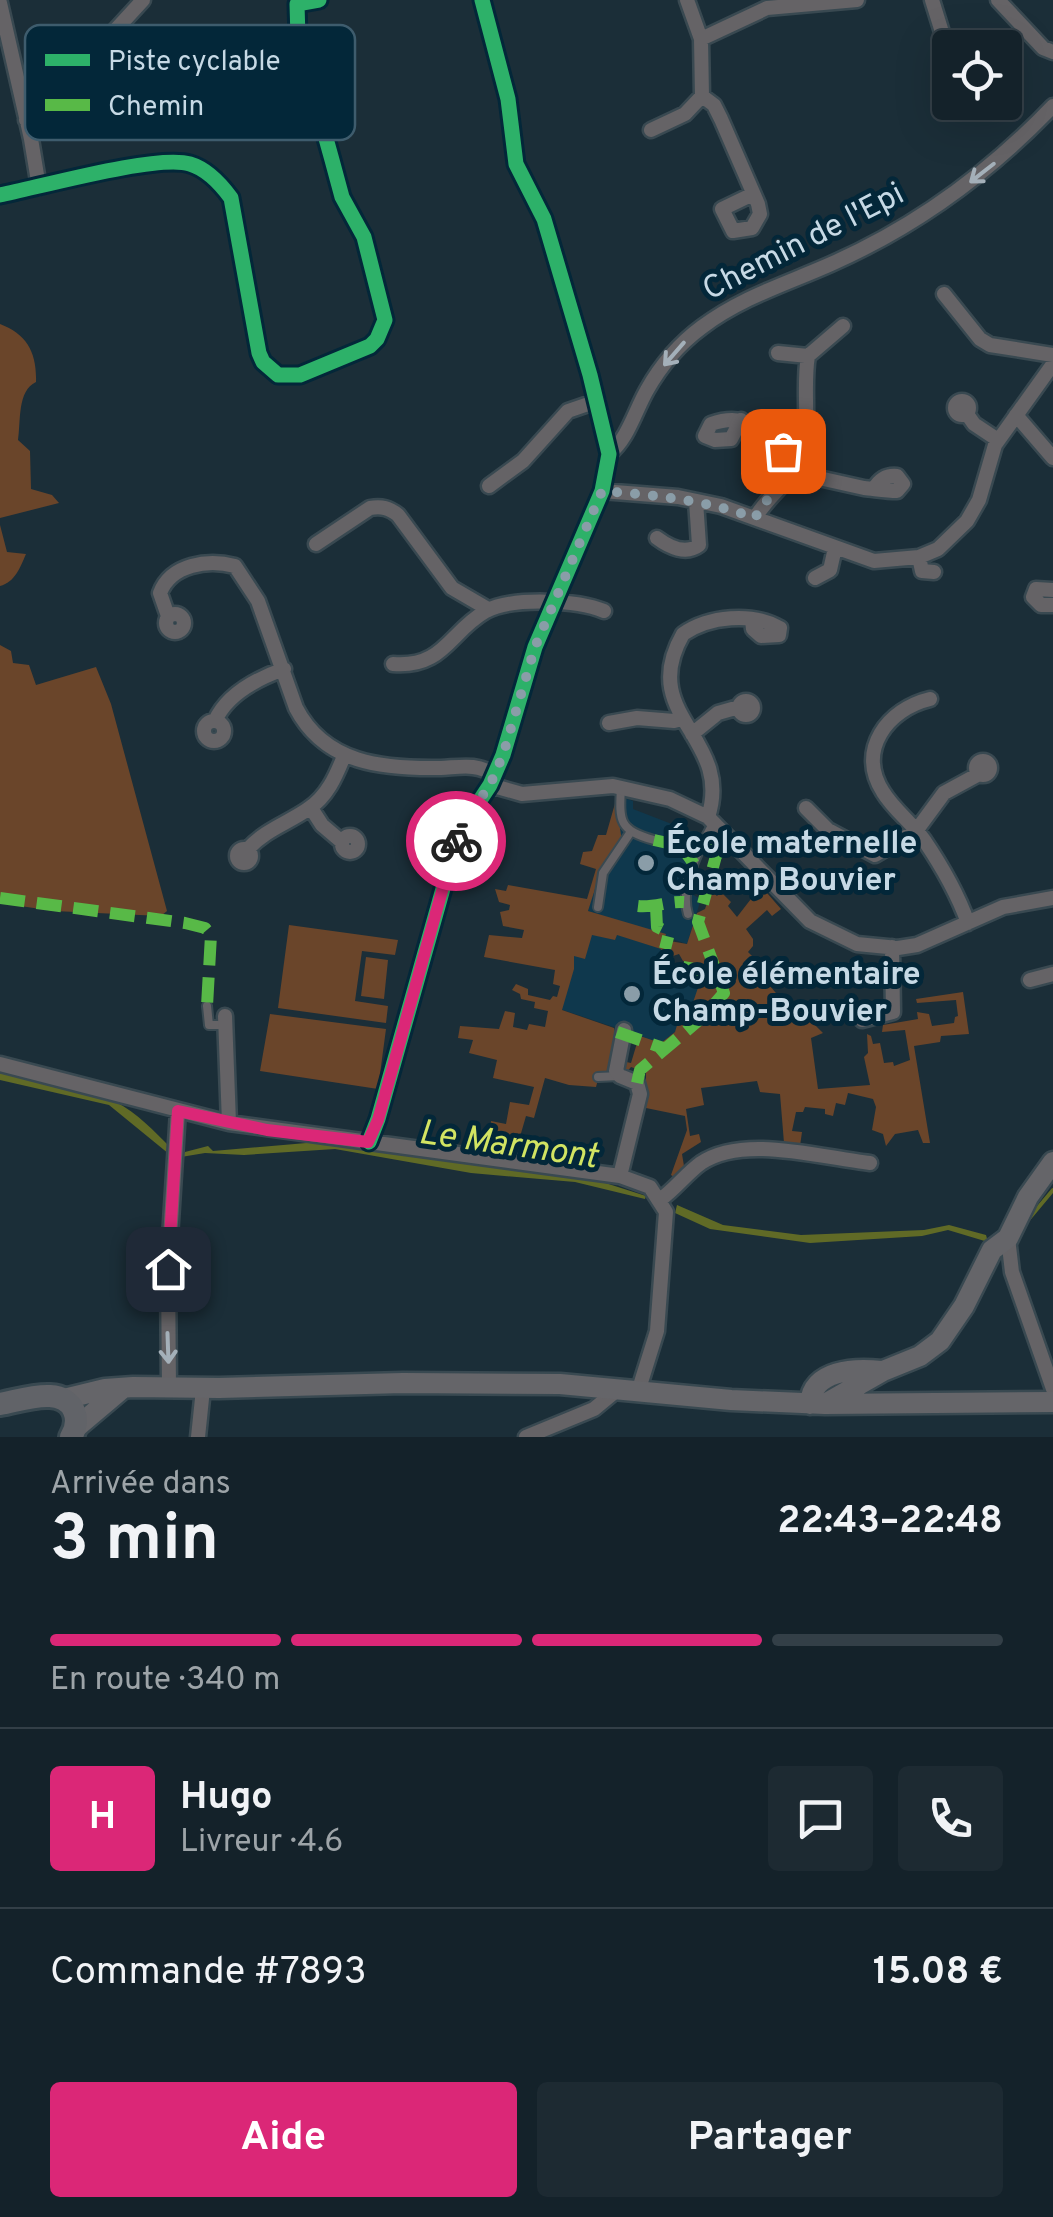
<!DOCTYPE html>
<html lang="fr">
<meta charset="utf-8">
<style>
body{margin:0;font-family:Overpass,sans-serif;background:#1d2a32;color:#f1f3f6;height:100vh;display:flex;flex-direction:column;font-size:38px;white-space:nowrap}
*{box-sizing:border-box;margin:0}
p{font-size:32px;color:#9da4a8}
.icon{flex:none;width:55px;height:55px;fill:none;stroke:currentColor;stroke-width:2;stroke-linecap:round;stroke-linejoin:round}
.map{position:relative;height:1437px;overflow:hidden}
.drawer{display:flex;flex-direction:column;background:#14222a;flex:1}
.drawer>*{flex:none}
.controls{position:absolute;left:932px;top:30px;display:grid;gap:20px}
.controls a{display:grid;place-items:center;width:90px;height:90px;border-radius:10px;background:#14222a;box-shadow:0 10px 40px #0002,0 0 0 2px #333f47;font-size:50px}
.pin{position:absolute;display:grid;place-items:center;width:85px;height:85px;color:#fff;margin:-42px;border-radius:20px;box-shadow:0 5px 15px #0006}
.courier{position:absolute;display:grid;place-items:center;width:100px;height:100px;margin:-50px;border:8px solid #db2777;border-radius:50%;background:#fff;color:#222;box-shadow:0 2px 12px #0007}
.head em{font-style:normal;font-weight:700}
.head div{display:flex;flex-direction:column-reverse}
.head{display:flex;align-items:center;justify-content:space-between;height:170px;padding:0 50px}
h1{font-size:65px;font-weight:700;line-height:75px}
.bar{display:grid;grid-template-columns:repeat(4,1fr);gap:15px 10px;align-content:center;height:120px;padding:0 50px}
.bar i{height:12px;border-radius:8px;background:#333f47}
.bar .current{background:#db2777}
.bar p{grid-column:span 4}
.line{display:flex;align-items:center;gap:25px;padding:0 50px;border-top:2px solid #333f47}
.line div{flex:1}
.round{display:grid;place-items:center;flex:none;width:105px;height:105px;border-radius:10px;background:#1d2a32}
.action{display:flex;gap:20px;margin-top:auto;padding:20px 50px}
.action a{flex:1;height:115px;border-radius:10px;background:#db2777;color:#fff;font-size:40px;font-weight:700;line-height:115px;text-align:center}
.action a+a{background:#1d2a32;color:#f1f3f6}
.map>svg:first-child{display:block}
.built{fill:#0f384d}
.green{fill:#6a452a}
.water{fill:#606a26}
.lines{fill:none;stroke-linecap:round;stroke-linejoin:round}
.stream{stroke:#606a26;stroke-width:4}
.lane-casing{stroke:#394951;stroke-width:12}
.street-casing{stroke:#394951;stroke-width:19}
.secondary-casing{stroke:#394951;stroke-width:25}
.primary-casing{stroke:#394951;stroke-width:28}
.lane{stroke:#656366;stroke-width:8}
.street{stroke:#656366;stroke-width:14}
.secondary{stroke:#656569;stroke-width:20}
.primary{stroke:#616368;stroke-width:22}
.quiet{stroke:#58b947;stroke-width:12;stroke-dasharray:25 12;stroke-linecap:butt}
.cycleway-casing{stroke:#032739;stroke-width:21}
.cycleway{stroke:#2db169;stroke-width:15}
.oneway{stroke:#a4b0b9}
.done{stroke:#8a9da8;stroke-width:10;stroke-dasharray:0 18}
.route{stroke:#db2777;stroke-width:12}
.poi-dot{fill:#8a9da8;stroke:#032739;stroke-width:4}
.labels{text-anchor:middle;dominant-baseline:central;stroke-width:10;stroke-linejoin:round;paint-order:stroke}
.street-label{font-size:32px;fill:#c6d9e5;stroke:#032739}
.poi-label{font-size:32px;font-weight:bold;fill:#c6d9e5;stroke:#032739;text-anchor:start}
.water-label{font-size:35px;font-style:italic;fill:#d2e462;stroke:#032739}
.key{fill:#032739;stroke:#3e5c6d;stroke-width:2.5}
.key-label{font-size:28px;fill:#c6d9e5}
</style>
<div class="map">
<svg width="1053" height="1437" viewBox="0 0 1053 1437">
<rect width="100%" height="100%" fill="#1b2e38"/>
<path class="built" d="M625,798L633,801V809L695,833V851L684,890L701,899L687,944L588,911L616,800Z
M592,934L615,940L616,934L662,949L661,953L673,956L670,969L707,979L697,1015L661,1043L557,1008L574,956Z"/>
<path class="green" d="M0,324C27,334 37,353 36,382C17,391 21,421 18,440L30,451L31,489L52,495L59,503L0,518Z
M0,525L7,552L26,554C20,568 15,582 0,586Z
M0,645L11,651L13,663L29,665L36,685L96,667L111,704L167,911L161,916L54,911L0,903Z
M616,800L622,842L602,867L588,911L666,934L664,940L687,944L697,913L705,909L711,891L717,896L721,892L731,902L728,906L737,917L761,886L781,909L772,916L767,910L746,929L753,939V946L748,952L752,956L749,961L802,1024L809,1019L823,1033L811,1038L818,1089L870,1085L864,1057L868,1053L867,1034L871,1036L873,1044L880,1043L884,1063L893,1062L894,1066L910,1060L905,1030L882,1032L883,1025L918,1019L917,1012L929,1014L932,1026L954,1023L955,1017L958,1016L956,1000L917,1003L916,999L963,992L969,1034L941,1036L940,1042L914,1046L930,1143H923L918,1130L895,1134L886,1146L883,1134L872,1130L876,1107L873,1099L848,1093L845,1105L836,1103L833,1116L825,1114V1109L805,1107L803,1112H796L792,1131L802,1132L800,1146L784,1143L780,1094L760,1092L757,1081L701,1088L704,1105L686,1109L690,1136L699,1134L701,1142L682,1154L684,1166L674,1177L671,1175L687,1130L685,1116L646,1108V1072L631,1067L625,1074L622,1061L631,1063L637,1043L627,1039L628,1032L661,1043L675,1032L678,1022L686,1023L702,976L712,978L708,970L683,961L679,954L673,956L661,953V949L617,935L615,940L592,935L585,959L574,956V969L562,1010L614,1028C619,1043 608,1058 610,1074L600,1072L596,1087L569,1085L545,1078L534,1118L526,1116L515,1154L488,1147L491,1121L506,1124L510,1102L529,1105L534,1087L493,1078L497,1060L469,1053L473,1040L458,1038L460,1026L499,1029L505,1011L515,1013L513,1027L527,1030L529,1024L545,1027L548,1011L534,1008L535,1002L521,999L520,994L512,990L516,984L528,989V995L550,1000L553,996L557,997L560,986L553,984L555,970L484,957L489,935L522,938L524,930L503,926L500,912L509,910L510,905L499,902L495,889L506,891L508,885L587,899L596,869L580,864L583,852L592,851L598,835H606Z
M289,925L398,940L395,955L362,951L355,1001L388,1006L386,1023L278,1008Z
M366,957L388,960L384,999L361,996Z
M270,1014L386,1029L378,1089L260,1071Z"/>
<path class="water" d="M0,1073C37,1081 83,1084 116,1102C137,1113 155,1132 170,1147L169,1154L109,1105L0,1080Z
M318,1142L593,1179L646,1196L645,1199L575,1182L471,1173L335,1149L244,1155L205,1153L181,1157L185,1152L208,1146L213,1151Z
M677,1205L723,1225L801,1235L924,1230L949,1225L986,1235L988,1242L948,1230L922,1236L810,1243L710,1229L675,1213Z"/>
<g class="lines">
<path class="stream" d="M1027,1221L1053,1190"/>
<defs>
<path id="lane" d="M621,787C619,822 619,830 654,840
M598,907L603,873L630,833
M688,914C679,885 700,847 714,822
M207,1006L209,1025H225
M598,1077L620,1076"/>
<path id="street" d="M687,0L701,39L702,96L714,105L721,119L758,204L760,214L752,228L733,231L722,209L751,195
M932,0L950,58
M998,0L1043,48L1053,52
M0,3L31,139L39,187
M701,39L767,8L857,0
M26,120L42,110L143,0
M651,130L685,114L702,96
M0,195C40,187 157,154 190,164C207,169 220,183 231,198L259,353L263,362L278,375H300L370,346L377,339L385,320L364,237L342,197L332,160L298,38L297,4L319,0
M944,294L980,339L990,345L1053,355
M778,353L808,356
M955 408a7 7 0 1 1 14 0a7 7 0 1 1-14 0Z
M967,414L974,424L998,440
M1016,415L1053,458
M741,420L731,439L715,440L705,436L711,424C757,408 765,444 800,458
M609,454C628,439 635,411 647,390C661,365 679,344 702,327C742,297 786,284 831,264C915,227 990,172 1053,106
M792,472L864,488C875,489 886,491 897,491L903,484L897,476C886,475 879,480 874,489
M489,486L523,461L568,411L597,401
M602,491L678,497L721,506L874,561L919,557L938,549L967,521L979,500L995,445L1053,364
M755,518C767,497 789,483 799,461C812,429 802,390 808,356L843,326
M657,538C669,547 686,555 699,545L696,501
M316,544L370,508C382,506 389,508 398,515L452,588L488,609
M919,557L922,571L934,572
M815,578L830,570L835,548
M1053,590L1036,589L1033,597L1041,605H1053
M166 623a9 9 0 1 1 18 0a9 9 0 1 1-18 0Z
M168,616L160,593C171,564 208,559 235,566L258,601L296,708C325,764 383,769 441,768C461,767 477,763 494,775
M393,664C444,668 449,632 486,611C512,597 578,600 604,611
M930,699C888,709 856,750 883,792C894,810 912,823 924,840C941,865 958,895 968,923
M739 708a7 7 0 1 1 14 0a7 7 0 1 1-14 0Z
M215,721C227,694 256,679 284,669
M204 731a10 10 0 1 1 20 0a10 10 0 1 1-20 0Z
M609,723L637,718L674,721L681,719
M692,734L718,713L739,707
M976 768a7 7 0 1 1 14 0a7 7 0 1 1-14 0Z
M490,785L522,794L613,786L670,799L708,817L810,921L857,944L898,948L917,945L1003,907L1053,898
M311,808L322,825L342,842
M806,808L828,830L875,855L916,831L944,793L979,774
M708,817C734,737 636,716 683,634C709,616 752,612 780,628L779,635L761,636L753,629L752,620
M342 844a8 8 0 1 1 16 0a8 8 0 1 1-16 0Z
M237 856a7 7 0 1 1 14 0a7 7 0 1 1-14 0Z
M248,849C265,830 288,823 308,809C327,797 336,776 344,756
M1030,980L1053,974
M225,1016L229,1123
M862,1020L893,1012L892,947
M0,1064L229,1123L620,1176L650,1187L666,1212L657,1331L638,1392
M369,1142L378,1119L459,832L490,785L503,755L535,647L602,491L609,454L590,375L544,219L516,164L508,99L482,0
M620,1176L640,1094L637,1083L620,1076L616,1071L624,1030
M661,1199C675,1189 687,1173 701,1163C744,1134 822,1158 870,1163
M1008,1238L1012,1272L1053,1389
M169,1388L168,1269L178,1111
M198,1437L203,1389
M526,1437L594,1409L617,1390"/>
<path id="secondary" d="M64,1399L105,1389L133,1387L219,1388L403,1383L560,1384L731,1400L825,1404L1053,1402
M810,1404C811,1370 855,1368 881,1371
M825,1404L883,1371L920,1356L940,1341L964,1306L992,1250L1008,1238L1028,1197L1053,1162
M78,1426L123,1388"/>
<path id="primary" d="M0,1404C16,1401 34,1395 50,1396C74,1397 82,1419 71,1437"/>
</defs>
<use href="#lane" class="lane-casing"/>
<use href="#street" class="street-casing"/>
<use href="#secondary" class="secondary-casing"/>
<use href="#primary" class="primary-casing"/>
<use href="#lane" class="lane"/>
<use href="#street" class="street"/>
<use href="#secondary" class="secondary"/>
<use href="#primary" class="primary"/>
<path class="quiet" d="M704,839L716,856
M654,840L681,846L694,864
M0,898L185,923L205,928L211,935L207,1006
M638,906C654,908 668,901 684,902
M656,907L657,927L669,933L665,949
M683,967L716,973
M617,1032L663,1048
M637,1083L640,1070L705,1015L724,993L698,922L716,856L725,845"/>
<defs>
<path id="cycleway" d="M0,195C40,187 157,154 190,164C207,169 220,183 231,198L259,353L263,362L278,375H300L370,346L377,339L385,320L364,237L342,197L332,160L298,38L297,4L319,0
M369,1142L378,1119L459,832L490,785L503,755L535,647L602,491L609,454L590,375L544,219L516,164L508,99L482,0"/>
</defs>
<use href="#cycleway" class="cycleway-casing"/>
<use href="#cycleway" class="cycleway"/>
</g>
<defs><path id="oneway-shaft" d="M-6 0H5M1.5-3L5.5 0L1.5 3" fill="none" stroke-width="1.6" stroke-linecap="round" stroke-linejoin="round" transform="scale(2.5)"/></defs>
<g class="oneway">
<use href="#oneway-shaft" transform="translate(982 173) rotate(142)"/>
<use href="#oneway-shaft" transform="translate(674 354) rotate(131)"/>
<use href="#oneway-shaft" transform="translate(168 1348) rotate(88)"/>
</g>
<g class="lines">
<path class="done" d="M456,841L464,822L490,785L503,755L535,647L602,491C655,495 705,500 755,518C767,496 787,480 800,458L783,451"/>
<path class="route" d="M168,1269L178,1111L267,1130L368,1142L378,1120L456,841"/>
</g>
<g class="poi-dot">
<circle cx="646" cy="863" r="10"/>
<circle cx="632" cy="994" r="10"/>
</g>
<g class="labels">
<g class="street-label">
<text transform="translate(804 243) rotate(-27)">Chemin de l'Epi</text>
</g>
<g class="poi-label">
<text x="666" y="845">École maternelle<tspan x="666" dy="37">Champ Bouvier</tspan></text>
<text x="652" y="976">École élémentaire<tspan x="652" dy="37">Champ-Bouvier</tspan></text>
</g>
<g class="water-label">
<text transform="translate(508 1146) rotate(8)">Le Marmont</text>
</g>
</g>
<rect x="25" y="25" width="330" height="115" rx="15" class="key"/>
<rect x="45" y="54" width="45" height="12" fill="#2db169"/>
<rect x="45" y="99" width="45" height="12" fill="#58b947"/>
<g class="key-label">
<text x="108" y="70">Piste cyclable</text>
<text x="108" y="115">Chemin</text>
</g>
</svg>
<div class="controls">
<a><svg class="icon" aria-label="locate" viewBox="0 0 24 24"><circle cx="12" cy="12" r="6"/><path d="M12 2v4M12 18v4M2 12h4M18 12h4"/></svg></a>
</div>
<div class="pin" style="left:783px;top:451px;background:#ea580c"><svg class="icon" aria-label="bag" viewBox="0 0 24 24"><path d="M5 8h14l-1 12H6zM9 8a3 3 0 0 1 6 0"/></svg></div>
<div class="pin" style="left:168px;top:1269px;background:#1f2937"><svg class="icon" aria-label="home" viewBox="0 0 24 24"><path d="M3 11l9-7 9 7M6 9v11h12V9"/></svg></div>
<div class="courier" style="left:456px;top:841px"><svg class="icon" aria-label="bike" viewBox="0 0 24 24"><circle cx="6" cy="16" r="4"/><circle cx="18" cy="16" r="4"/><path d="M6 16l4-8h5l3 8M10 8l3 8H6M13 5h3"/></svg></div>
</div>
<section class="drawer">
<div class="head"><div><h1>3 min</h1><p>Arrivée dans</p></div><em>22:43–22:48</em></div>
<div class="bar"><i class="current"></i><i class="current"></i><i class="current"></i><i></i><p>En route · 340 m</p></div>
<div class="line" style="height:180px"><b class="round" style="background:#db2777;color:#fff">H</b><div><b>Hugo</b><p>Livreur · 4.6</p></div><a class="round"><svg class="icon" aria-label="chat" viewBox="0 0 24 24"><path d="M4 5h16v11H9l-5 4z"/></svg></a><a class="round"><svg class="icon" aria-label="phone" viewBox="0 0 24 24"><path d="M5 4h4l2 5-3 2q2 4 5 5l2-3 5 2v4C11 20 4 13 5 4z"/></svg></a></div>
<div class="line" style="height:130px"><div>Commande #7893</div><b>15.08 €</b></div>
<div class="action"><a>Aide</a><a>Partager</a></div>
</section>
